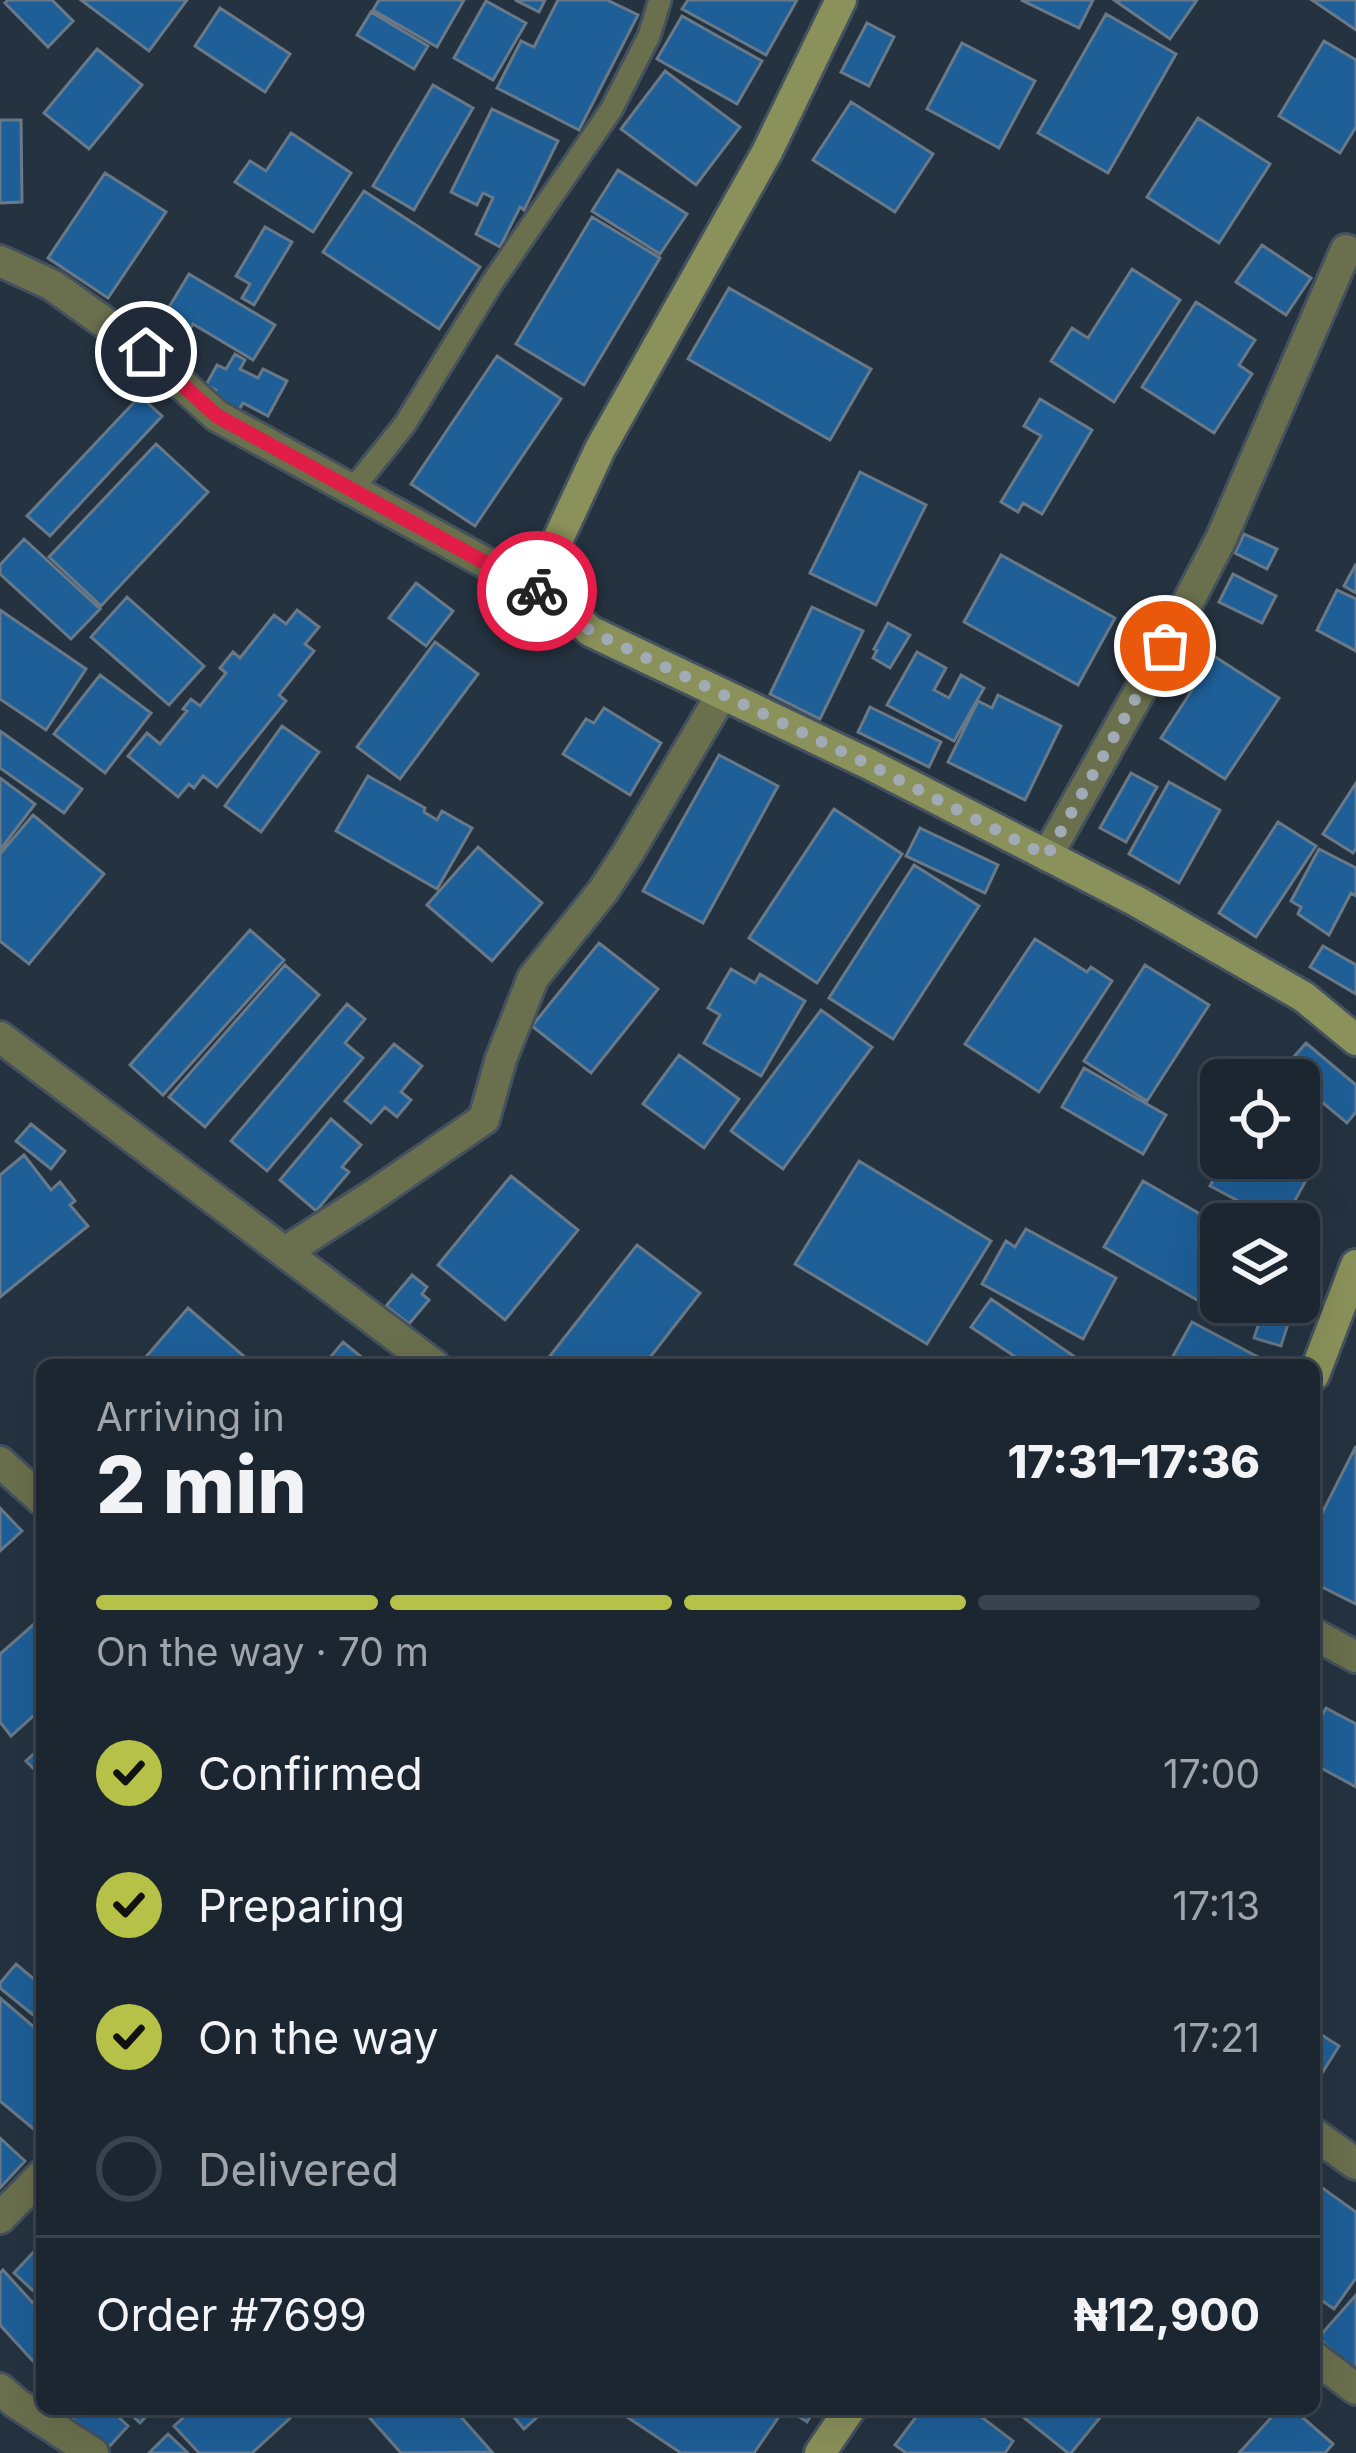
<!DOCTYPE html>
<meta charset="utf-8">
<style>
body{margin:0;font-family:Inter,sans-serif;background:#252e39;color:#f1f3f6;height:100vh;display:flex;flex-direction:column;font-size:45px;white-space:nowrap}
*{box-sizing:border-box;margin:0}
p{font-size:39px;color:#a0a5ab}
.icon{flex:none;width:66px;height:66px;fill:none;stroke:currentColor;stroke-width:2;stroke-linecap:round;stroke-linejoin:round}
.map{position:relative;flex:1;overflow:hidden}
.panel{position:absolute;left:36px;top:1359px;width:1284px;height:1056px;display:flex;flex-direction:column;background:#1c2631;border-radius:18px;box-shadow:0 12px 48px #0002,0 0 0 3px #3a434d}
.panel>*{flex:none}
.buttons{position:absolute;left:1200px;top:1059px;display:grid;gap:24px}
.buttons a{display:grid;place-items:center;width:120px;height:120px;border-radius:18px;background:#1c2631;box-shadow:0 12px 48px #0002,0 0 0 3px #3a434d;font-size:60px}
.pin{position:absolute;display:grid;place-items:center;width:102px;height:102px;color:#fff;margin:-51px;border:6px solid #fff;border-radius:50%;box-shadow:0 3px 12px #0007}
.courier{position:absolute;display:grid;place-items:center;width:120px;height:120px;margin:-60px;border:9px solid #e11d48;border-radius:50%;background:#fff;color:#222;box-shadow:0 3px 15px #0007}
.overview em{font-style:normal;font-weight:800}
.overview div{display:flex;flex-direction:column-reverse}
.overview{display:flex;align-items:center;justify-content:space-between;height:204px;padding:0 60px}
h1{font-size:78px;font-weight:800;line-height:90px}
.bar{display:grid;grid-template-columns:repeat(4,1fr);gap:18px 12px;align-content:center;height:144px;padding:0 60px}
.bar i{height:15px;border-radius:9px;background:#3a434d}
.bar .current{background:#b6c148}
.bar p{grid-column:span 4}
.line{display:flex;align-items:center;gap:30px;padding:0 60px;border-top:3px solid #3a434d}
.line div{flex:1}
ol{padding:0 60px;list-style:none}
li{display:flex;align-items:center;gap:36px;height:132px}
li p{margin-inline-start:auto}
li .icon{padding:12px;border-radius:50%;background:#b6c148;color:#111;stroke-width:4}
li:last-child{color:#a0a5ab}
li i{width:66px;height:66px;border:6px solid #3a434d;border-radius:50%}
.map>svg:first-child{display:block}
.building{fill:#1e5f98;stroke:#697988;stroke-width:3}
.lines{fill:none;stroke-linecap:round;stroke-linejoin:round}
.lane-casing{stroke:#44515e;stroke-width:27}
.street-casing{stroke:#44515e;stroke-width:36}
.secondary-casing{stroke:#44515e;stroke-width:36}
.lane{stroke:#6a6f4d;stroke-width:21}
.street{stroke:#6a6f4d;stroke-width:30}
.secondary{stroke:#8a915a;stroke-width:30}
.done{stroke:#a1abb6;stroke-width:12;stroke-dasharray:0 21.6}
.route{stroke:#e11d48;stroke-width:15}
</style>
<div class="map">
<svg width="1356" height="2453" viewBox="0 0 1356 2453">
<rect width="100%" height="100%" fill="#253341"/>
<path class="building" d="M8,0H52L73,21L48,47L5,3Z
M81,0H187L149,51Z
M379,0H464L437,47L373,10Z
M515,0H545L539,12Z
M558,0H607L638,15L579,130L497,88L521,41L534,47Z
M688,0H797L766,55L682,9Z
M1021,0H1093L1079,28Z
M1114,0H1197L1170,39Z
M1312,0H1356V30Z
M486,1L526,23L493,80L454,58Z
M220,8L290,54L265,92L195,46Z
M371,12L428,46L414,69L357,35Z
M1106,14L1176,54L1108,173L1038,133Z
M682,16L762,61L737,104L657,59Z
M867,23L894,37L869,86L841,72Z
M1324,41L1356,60V127L1340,153L1279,116Z
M962,43L1035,81L999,148L927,109Z
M97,49L142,85L89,149L44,113Z
M665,71L740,127L696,185L621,129Z
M433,85L473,108L414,210L373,186Z
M851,102L933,154L895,212L813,160Z
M492,109L558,141L524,210L520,207L500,247L476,234L493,198L483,193L477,205L451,192Z
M1198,118L1270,164L1219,243L1147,197Z
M0,120H21L22,202L0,203Z
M291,133L351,173L313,232L235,182L250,161L266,171Z
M618,170L687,214L660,254L592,211Z
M105,173L166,212L108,298L48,258Z
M364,191L480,267L439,329L323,252Z
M592,217L660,258L584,385L516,344Z
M265,227L292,242L254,305L242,298L250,284L236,276Z
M1262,245L1311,278L1286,315L1236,282Z
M1132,269L1180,300L1114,402L1051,361L1072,328L1088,338Z
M189,274L275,325L253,360L193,324L170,362L145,347Z
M729,288L871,369L830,440L688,359Z
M1196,302L1255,340L1239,365L1252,374L1214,433L1142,387Z
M235,354L245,360L240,369L258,378L263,369L287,381L268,416L243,403L239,410L212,396L216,390L206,385L217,365L226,369Z
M497,356L561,399L475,526L411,484Z
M140,396L162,416L50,536L27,516Z
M1040,399L1092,430L1042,514L1023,503L1018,512L1001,502L1041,436L1024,426Z
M156,444L208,492L101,606L49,557Z
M860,472L926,505L876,605L810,573Z
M1244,534L1277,549L1267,569L1235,553Z
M24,539L100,609L71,639L0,574V565Z
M1001,555L1115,618L1078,685L964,622Z
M1356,564V593L1344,586Z
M1233,574L1276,596L1262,623L1219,602Z
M416,583L453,611L426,646L389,618Z
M1337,590L1356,599V651L1317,630Z
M127,597L204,666L169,705L91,637Z
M812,607L863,631L820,719L770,694Z
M0,610L86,669L46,730L0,699Z
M297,610L319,627L305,644L314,651L279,695L286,701L217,787L203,776L194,788L189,784L178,797L128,756L147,733L160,744L187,711L183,709L191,699L200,706L226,673L220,668L233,652L240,658L274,615L286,624Z
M888,623L910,635L890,668L873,658L877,650L874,649Z
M435,642L478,674L400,779L357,747Z
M917,652L946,668L934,690L949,698L961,675L984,688L954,741L887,705Z
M1214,656L1279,698L1225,779L1161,738Z
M100,675L151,713L105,773L54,734Z
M998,695L1061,726L1025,800L948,762L978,701L992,708Z
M870,707L941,742L929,767L858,732Z
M604,708L661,743L630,795L563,754L586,719L594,723Z
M282,726L319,752L261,832L225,806Z
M0,731L82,789L64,813L0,768Z
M719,755L778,786L703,923L643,891Z
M1131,773L1157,787L1126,842L1100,828Z
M368,776L425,808L424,812L437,820L442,811L472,828L437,889L336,831Z
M0,778L35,804L0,850Z
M1169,782L1220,810L1179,883L1129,854Z
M1356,783V848L1353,853L1323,834Z
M834,809L902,854L817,983L749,938Z
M33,815L104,874L29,964L0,941V854Z
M1278,822L1316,846L1256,937L1219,913Z
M920,828L998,865L985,893L906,856Z
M478,847L542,903L492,961L427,905Z
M1319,849L1356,868V896L1351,893L1329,935L1298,914L1301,907L1291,901Z
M914,865L979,906L893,1039L829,998Z
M250,930L284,960L163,1095L130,1065Z
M1035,939L1087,972L1091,967L1112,981L1039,1092L965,1044Z
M599,943L658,989L591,1073L532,1026Z
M1323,946L1356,965V994L1310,967Z
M285,965L319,995L205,1127L169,1097Z
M1145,965L1209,1005L1147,1101L1084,1061Z
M731,969L755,983L760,974L805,1001L761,1076L704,1043L720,1015L708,1008Z
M347,1004L365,1019L345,1043L363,1058L267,1171L231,1141Z
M821,1010L872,1047L783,1169L731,1131Z
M1306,1043L1356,1085V1112L1347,1123L1299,1083V1080L1283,1069Z
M394,1044L422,1066L401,1092L411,1100L397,1117L385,1107L371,1123L345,1101Z
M679,1055L739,1099L704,1148L643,1104Z
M1084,1068L1166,1115L1143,1154L1062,1107Z
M331,1119L361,1145L342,1167L349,1172L316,1211L280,1180Z
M31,1124L65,1151L51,1169L16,1141Z
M24,1155L51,1190L60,1182L75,1201L70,1205L88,1226L0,1297V1175Z
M1299,1156L1315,1164L1282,1224L1210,1186L1225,1158H1299Z
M859,1161L991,1241L927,1344L795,1264Z
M511,1176L578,1230L505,1320L438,1265Z
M1143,1181L1221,1226V1302H1236L1227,1317L1104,1247Z
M1294,1217L1317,1229L1301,1259L1299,1224H1290Z
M1026,1229L1116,1278L1083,1339L982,1284L1006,1241L1015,1247Z
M637,1245L700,1293L644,1365H562L550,1356Z
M412,1275L427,1287L422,1294L429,1300L409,1324L386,1306Z
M991,1299L1075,1357L1069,1365H1021L1023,1362L971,1327Z
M1266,1302H1295L1281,1346L1254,1338Z
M188,1308L254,1365H139Z
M1192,1322L1260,1358L1256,1365H1168Z
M343,1342L365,1360L361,1365H324Z
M1356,1446V1604L1314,1583V1529Z
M0,1508L22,1531L0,1551Z
M42,1617V1708L11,1736L0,1722V1654Z
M1326,1708L1356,1724V1787L1314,1764V1730Z
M42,1746V1777L26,1761Z
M16,1964L42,1986V2022L0,1988V1983Z
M0,1998L42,2034V2136L0,2101Z
M1314,2030L1339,2046L1314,2086Z
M0,2138L25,2161L0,2188Z
M1314,2182L1356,2212V2278L1334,2309L1314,2295Z
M42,2243V2299L14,2273Z
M3,2270L42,2313V2371L0,2325V2273Z
M1356,2295V2371L1318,2338Z
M62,2409H110L128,2426L106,2450Z
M125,2409H153L140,2423Z
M193,2409H300L252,2453H199L174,2426Z
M377,2409H454L492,2452L401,2453L369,2417Z
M507,2409H546L524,2429Z
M615,2409H764L778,2418L754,2453H681Z
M787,2409H815L807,2422Z
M922,2409H971L1013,2441L1005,2453H906L895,2445Z
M1013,2409H1107L1071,2453H1068Z
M1279,2409H1293L1333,2444L1325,2453H1239Z
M168,2434L188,2453H149Z"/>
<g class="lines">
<defs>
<path id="lane" d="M352,490L405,424L492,283L611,110L649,36L660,0"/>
<path id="street" d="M0,261L52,285L146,352L217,416L563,605
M1047,856L1165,646L1221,539L1346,250
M0,1037L434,1365
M285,1252L372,1196L484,1119L501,1059L533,978L603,891L628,853L722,694
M0,1462L42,1500
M1314,1634L1356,1657
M1314,2134L1356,2164
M0,2218L42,2175
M1314,2357L1356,2389
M0,2389L16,2403L93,2453"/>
<path id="secondary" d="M841,0L767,152L600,449L553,550L551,581L563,605L590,631L869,764L1136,901L1304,997L1356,1040
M1314,1375L1356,1265
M820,2453L850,2409"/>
</defs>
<use href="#lane" class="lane-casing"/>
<use href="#street" class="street-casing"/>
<use href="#secondary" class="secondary-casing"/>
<use href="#lane" class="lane"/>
<use href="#street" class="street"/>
<use href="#secondary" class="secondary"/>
</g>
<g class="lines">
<path class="done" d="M537,591L563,604L590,631L868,764L1047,856L1165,646"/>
<path class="route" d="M146,352L217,416L537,591"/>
</g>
</svg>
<div class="buttons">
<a><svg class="icon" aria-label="locate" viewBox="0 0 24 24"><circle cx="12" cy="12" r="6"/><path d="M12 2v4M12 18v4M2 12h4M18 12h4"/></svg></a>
<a><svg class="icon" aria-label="layers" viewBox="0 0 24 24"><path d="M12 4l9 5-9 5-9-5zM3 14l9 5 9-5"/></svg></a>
</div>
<div class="pin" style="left:1165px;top:646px;background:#ea580c"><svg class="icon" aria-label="bag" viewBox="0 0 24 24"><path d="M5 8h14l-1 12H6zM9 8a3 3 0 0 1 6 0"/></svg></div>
<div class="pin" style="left:146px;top:352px;background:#1f2937"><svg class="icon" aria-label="home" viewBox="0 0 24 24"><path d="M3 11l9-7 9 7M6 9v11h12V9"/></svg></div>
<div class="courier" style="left:537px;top:591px"><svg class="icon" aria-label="bike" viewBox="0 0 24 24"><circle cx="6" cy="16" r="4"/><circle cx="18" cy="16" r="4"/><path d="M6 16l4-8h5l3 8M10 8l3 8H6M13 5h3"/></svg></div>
<section class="panel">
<div class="overview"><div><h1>2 min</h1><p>Arriving in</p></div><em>17:31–17:36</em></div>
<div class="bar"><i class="current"></i><i class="current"></i><i class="current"></i><i></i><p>On the way · 70 m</p></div>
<ol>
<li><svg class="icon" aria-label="check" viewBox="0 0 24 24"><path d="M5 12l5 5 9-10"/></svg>Confirmed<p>17:00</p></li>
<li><svg class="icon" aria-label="check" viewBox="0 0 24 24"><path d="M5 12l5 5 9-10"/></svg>Preparing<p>17:13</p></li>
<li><svg class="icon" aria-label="check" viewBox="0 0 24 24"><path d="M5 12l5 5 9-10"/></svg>On the way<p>17:21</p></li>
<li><i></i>Delivered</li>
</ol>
<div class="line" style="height:156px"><div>Order #7699</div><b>₦12,900</b></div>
</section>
</div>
